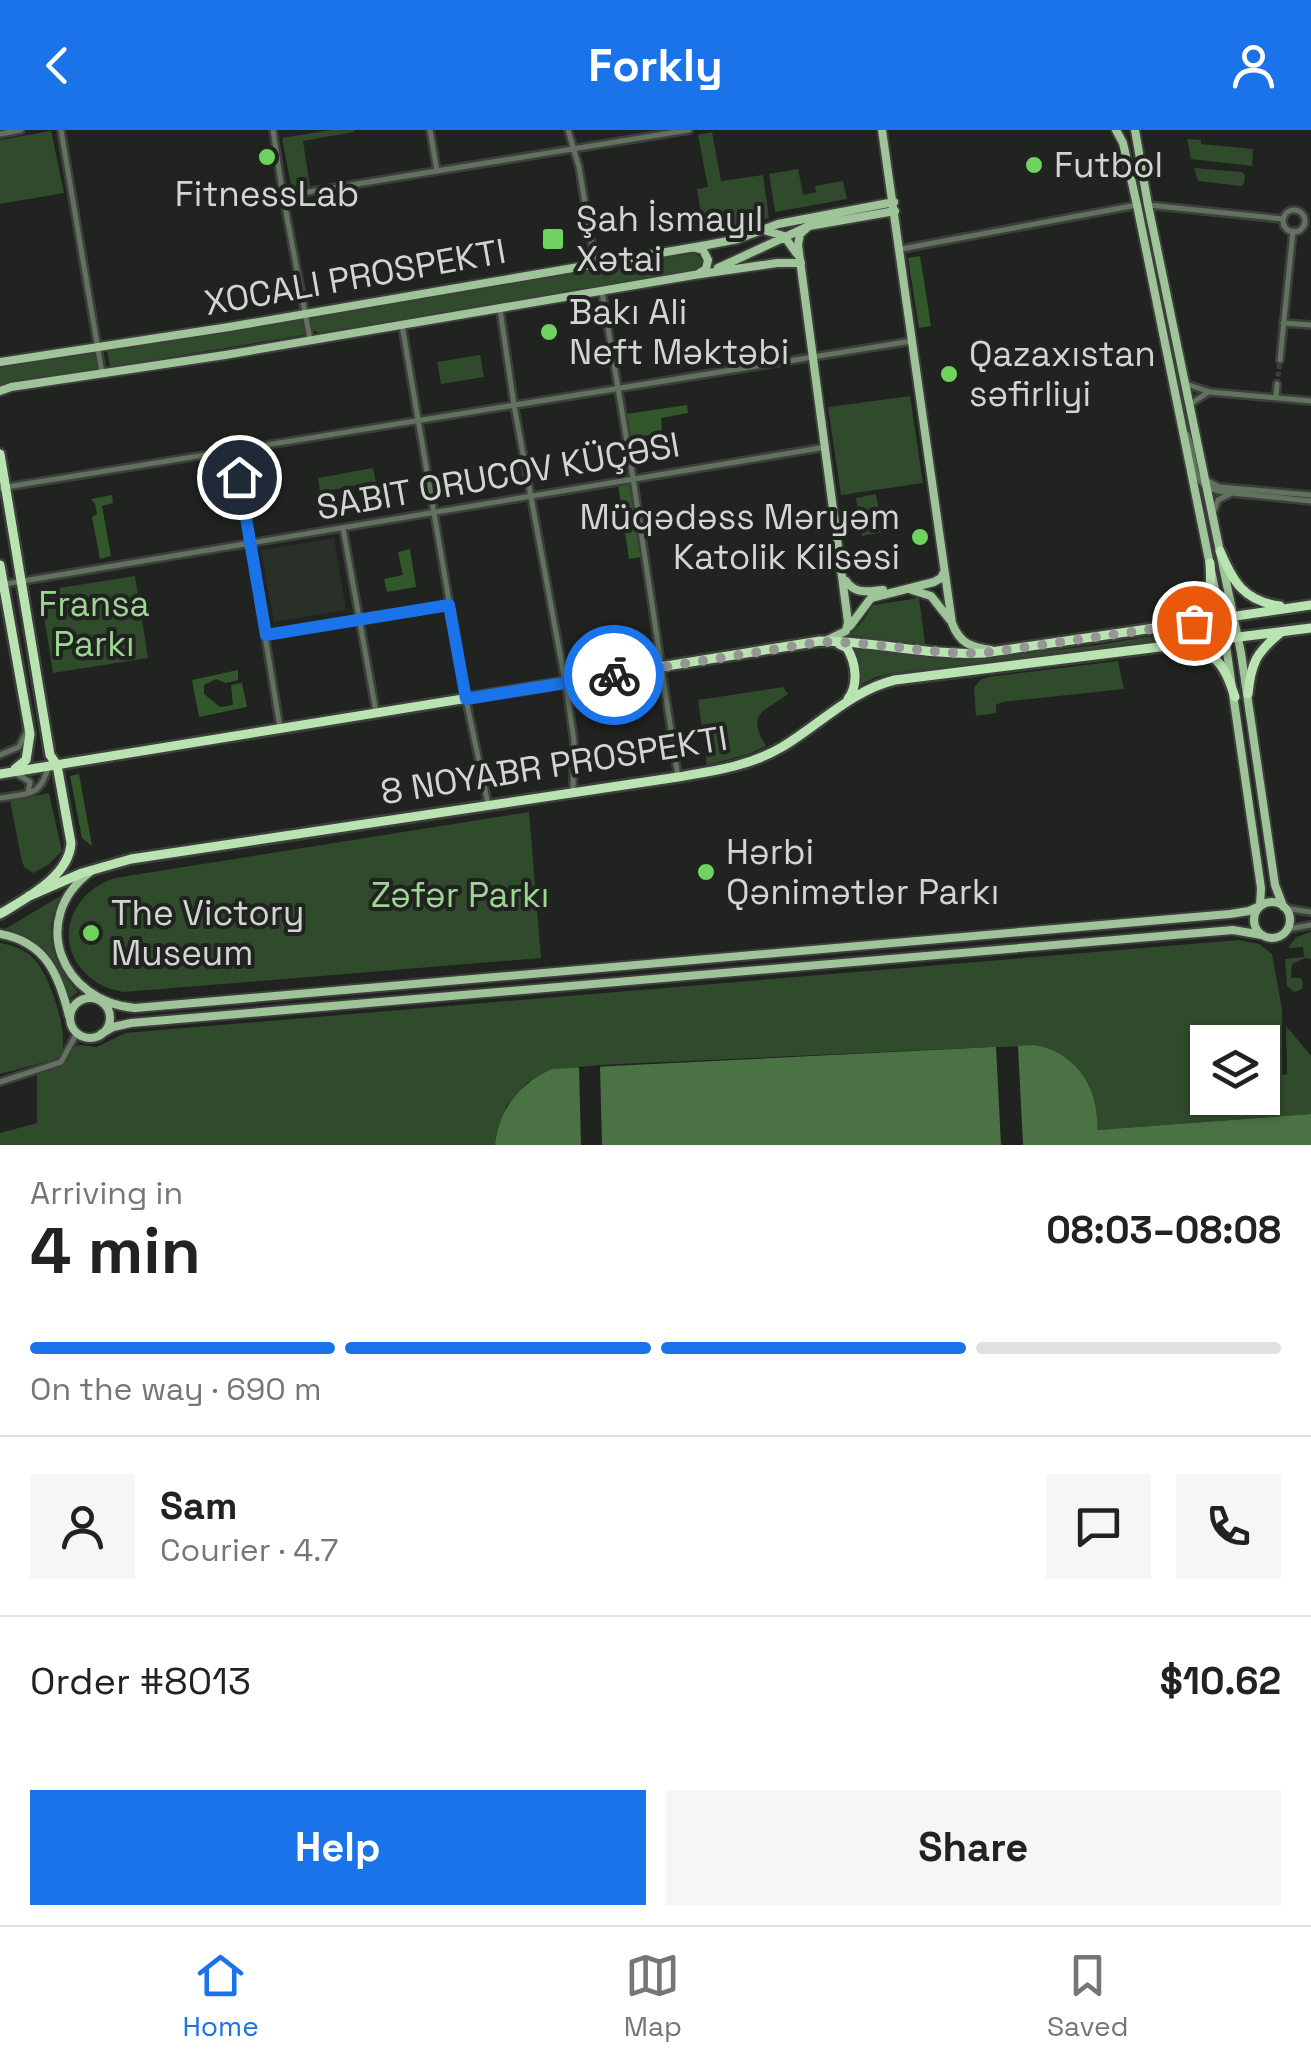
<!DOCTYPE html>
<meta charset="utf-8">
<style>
body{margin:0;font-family:"Space Grotesk",sans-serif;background:#f6f6f6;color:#222;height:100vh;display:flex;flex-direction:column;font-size:38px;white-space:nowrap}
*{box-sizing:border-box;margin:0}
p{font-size:32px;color:#767676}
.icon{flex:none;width:55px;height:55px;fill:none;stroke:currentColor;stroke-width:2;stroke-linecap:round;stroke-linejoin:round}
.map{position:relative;height:1015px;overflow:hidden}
.side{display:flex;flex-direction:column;background:#fff;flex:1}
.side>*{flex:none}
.tools{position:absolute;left:1190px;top:895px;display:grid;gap:20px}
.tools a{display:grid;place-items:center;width:90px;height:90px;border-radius:0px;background:#fff;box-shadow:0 2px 8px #0004;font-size:50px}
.pin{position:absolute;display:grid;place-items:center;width:85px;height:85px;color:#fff;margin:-42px;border:5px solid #fff;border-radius:50%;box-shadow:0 2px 10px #0007}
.courier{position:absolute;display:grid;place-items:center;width:100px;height:100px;margin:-50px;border:8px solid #1a73e8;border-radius:50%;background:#fff;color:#222;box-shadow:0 2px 12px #0007}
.head em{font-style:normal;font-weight:700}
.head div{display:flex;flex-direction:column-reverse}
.head{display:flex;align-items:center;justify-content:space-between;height:170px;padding:0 30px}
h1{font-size:65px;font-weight:700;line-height:75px}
.bar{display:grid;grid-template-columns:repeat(4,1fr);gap:15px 10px;align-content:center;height:120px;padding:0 30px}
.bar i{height:12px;border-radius:8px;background:#e0e0e0}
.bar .on{background:#1a73e8}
.bar p{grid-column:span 4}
.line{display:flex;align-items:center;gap:25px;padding:0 30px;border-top:2px solid #e0e0e0}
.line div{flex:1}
.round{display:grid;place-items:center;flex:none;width:105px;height:105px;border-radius:0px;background:#f6f6f6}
.action{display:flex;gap:20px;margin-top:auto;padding:20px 30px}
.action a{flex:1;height:115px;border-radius:0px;background:#1a73e8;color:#fff;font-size:40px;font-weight:700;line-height:115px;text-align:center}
.action a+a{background:#f6f6f6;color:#222}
header{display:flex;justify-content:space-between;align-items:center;height:130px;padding:0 30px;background:#1a73e8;color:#fff;font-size:45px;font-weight:700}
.dock{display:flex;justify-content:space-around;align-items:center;height:140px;border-top:2px solid #e0e0e0;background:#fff;font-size:28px;color:#767676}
.dock a{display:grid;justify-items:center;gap:5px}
.dock .on{color:#1a73e8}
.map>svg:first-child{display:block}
.built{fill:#293028}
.green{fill:#304a2c;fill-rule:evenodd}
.forest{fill:#31572a}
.water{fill:#4b7244}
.pier{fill:#20231f}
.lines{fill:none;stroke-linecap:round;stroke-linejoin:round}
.minor-tunnel{stroke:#3b3e3a;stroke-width:5;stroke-dasharray:5 2.5;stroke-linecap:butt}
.minor-casing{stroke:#3d3f3c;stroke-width:10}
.major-casing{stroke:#3d3f3c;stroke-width:12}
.highway-casing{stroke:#3d3f3c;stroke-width:14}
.minor{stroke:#61725e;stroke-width:5}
.major{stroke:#a0c499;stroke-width:8}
.highway{stroke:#b9e4b1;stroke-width:9}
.done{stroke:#949794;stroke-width:10;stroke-dasharray:0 18}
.route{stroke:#1a73e8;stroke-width:12}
.poi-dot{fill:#70d35f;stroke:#20231f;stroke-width:4}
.labels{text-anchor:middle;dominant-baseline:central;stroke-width:8;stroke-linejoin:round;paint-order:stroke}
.poi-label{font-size:35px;fill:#d3d5d3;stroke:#20231f;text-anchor:start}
.street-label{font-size:35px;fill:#d3d5d3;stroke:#20231f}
.park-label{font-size:35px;fill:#9cd792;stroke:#20231f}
</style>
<header><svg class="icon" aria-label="back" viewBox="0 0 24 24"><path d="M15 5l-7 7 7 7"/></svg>Forkly<svg class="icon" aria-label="person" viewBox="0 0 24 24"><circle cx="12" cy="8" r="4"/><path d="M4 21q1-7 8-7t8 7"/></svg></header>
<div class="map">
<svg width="1311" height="1015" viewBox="0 0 1311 1015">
<rect width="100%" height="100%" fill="#20231f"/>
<path class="built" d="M334,408L346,480L274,492L261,420Z"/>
<path class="green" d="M332,0H354V2L303,11L310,57L292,61L282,8Z
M51,1L64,63L0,74V10Z
M712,2L721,51L763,45L769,88L704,103L697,59L708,57L698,5Z
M1187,9L1201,10V14L1253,19L1252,36L1191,29Z
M1194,38L1242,42L1245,45L1244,54L1241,56L1198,51Z
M798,39L803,65L816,62L815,56L843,51L847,69L775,82L769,44Z
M695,123L703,130L698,141L319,203L313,200L311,187Z
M301,188L304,205L110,237L107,220Z
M96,221L99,239L0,255V236Z
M480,225L484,247L441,254L437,232Z
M910,266L923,353L841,365L828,277Z
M373,338L376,352L320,362L318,348Z
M876,364L883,402L862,406L856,368Z
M135,446L148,528L53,543L40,461Z
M919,468L925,514L849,505L863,491L873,475Z
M1218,495L1219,503L894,543L876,547L860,555L854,519L938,527H998L1098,515Z
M1118,531L1124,559L1002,572L996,575V583L976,586L974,558L980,550L988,547Z
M783,557L788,564C761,584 747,583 766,616L749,624L707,635L698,570Z
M49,663L62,721L48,735L33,743L25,738L22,732L10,671Z
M529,682L541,828L124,862C114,860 104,858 95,851C50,820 67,763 115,748Z
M64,764C40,798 52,834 78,862L69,869C55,829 46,813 5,799Z
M1311,802V829L1305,828L1292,834L1291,848H1301L1303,853L1302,859L1294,862L1287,856L1285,829L1304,827L1303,817L1288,818L1296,807Z
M1239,810L1259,814L1272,824L1282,879V945L1287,944L1286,896L1311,926V984L1096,1000C1101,972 1083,935 1057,922C1050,918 1040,917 1033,915L600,935L528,952L507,975L497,1001L495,1015H0V1003L37,993V943C54,938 71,938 72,917L80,915L97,917L125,903ZM1208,912H1262V968H1208Z
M0,813C11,815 21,818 30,825C48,839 65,892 63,915C62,923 61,923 56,929L0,944Z"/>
<path class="forest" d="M920,126L931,196L919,198L908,128Z
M687,275L688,283L661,288L662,304L643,306L632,312L626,284Z
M630,352L641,427L629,429L618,354Z
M112,365L113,373L102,376L111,426L100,429L92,387L97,384L95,374L91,369Z
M410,419L416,457L387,462L384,449L403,445L398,422Z
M238,540V550L226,553L216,549L204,555V564L220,577L233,575L231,555L242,553L247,577L199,587L192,550Z
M79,644L92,716L82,708L70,646Z"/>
<path class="water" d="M1033,915C1076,920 1100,960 1097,1000L1311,984V1015H495C499,979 519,954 552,939Z"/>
<path class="pier" d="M1018,916L1023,1015H1001L996,917Z
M600,935L602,1015H581L579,937Z"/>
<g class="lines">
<path class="minor-tunnel" d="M1277,254L1280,230"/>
<defs>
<path id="minor" d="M61,0L102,243
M273,0L283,66L310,209
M430,0L437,41
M568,0L579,37L595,134
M0,4L21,0
M283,66L689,0
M1148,75L1283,89
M1283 91a11 11 0 1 1 22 0a11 11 0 1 1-22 0Z
M901,119L1137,75
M602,162L633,348L678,647
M500,179L514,275L567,562L574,611L573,661
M1283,193L1311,195
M402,195L465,565L488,674
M1280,230L1293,101
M1186,254L1210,262L1311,271
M1276,267L1277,254
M1189,275L1207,263
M1187,304C1201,337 1184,357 1230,363
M235,320L280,598
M1206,350L1219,357L1311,365
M0,358L912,211
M1214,381L1218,370L1232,363L1311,371
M343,398L376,582
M5,454L826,317
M266,505L449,475
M0,625L19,617L27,601
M17,644L30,652L28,663
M0,668C30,663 41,667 49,634
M1283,776L1291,779L1311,782
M1288,799L1311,795
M0,952L61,932L77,903"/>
<path id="major" d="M882,0L952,493C960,514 971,517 991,520
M1135,0L1148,75L1241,523L1275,755L1283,776
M809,96L800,104L798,115L848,492L846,501L827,510
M767,101L784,106L797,124
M696,118L703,120L708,130L706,139L698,144
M718,138L809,96L895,81
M0,232L229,197L707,115L738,109L778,94L894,72
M0,261L11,257L225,225L694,145L777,133H801
M846,451C856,465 867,461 883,460
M912,460L931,466L950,490
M850,496L871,468L934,452L941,448L944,442
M90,742C28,789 61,872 135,878L1230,784L1249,781L1260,776L1261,758L1225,509L1137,75L1123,13L1116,0
M1254 790a18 18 0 1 1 36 0a18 18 0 1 1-36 0Z
M0,804C46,812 59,845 69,886
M70 888a20 20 0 1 1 40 0a20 20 0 1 1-40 0Z
M101,904L113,897L131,893L1233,800L1262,805"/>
<path id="highway" d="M0,324L50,625L57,635L71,713C69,747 26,768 0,784
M1220,421C1233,452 1244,471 1280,476
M0,435L30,604L26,630L15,639
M1183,492C1211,477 1212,463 1210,433
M839,514L847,518C856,533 859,555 848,569
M1182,517C1218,522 1224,535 1235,567
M1248,564C1251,533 1256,523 1280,503
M0,644L820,511C875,511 929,526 984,523L1311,475
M29,766L82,743L131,729L678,647C714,641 750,636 782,617C819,595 852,560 895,550L1311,498"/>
</defs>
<use href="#minor" class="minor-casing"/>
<use href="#major" class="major-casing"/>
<use href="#highway" class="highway-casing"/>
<use href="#minor" class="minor"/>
<use href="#major" class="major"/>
<use href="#highway" class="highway"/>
</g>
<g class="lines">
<path class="done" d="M614,545L820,512C875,511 929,525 984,523L1194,493"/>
<path class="route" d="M239,347L266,505L449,475L466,569L614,545"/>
</g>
<g class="poi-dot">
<circle cx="267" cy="27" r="10"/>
<circle cx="1034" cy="35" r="10"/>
<rect x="541" y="97" width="24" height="24" rx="5"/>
<circle cx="549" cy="202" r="10"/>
<circle cx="949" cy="244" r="10"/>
<circle cx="920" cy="407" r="10"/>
<circle cx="706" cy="742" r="10"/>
<circle cx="91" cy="803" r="10"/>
</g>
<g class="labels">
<g class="poi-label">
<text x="1054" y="35">Futbol</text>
<text x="267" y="64" text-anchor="middle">FitnessLab</text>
<text x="576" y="89">Şah İsmayıl<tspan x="576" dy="40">Xətai</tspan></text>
<text x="569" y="182">Bakı Ali<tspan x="569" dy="40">Neft Məktəbi</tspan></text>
<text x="969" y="224">Qazaxıstan<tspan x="969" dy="40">səfirliyi</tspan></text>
<text x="900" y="387" text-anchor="end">Müqədəss Məryəm<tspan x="900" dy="40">Katolik Kilsəsi</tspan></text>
<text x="726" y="722">Hərbi<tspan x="726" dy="40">Qənimətlər Parkı</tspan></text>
<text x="111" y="783">The Victory<tspan x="111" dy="40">Museum</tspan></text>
</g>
<g class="street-label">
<text transform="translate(355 147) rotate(-10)">XOCALI PROSPEKTI</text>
<text transform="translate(498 346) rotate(-10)">SABIT ORUCOV KÜÇƏSI</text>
<text transform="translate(554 635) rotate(-9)">8 NOYABR PROSPEKTI</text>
</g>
<g class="park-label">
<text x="94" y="474">Fransa<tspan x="94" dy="40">Parkı</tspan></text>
<text x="460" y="765">Zəfər Parkı</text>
</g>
</g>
</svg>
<div class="tools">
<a><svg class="icon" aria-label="layers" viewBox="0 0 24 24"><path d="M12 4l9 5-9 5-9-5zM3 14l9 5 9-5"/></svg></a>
</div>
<div class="pin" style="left:1194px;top:493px;background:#ea580c"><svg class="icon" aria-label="bag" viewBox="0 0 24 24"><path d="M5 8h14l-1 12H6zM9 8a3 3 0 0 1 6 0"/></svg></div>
<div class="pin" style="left:239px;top:347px;background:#1f2937"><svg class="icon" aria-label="home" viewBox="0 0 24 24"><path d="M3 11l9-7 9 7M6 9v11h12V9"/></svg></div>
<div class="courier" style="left:614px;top:545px"><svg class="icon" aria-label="bike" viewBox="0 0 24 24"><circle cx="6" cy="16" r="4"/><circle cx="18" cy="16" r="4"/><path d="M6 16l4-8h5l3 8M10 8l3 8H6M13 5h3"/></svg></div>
</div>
<section class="side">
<div class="head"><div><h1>4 min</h1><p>Arriving in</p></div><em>08:03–08:08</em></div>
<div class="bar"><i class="on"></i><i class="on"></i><i class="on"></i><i></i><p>On the way · 690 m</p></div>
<div class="line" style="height:180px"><a class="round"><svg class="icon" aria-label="person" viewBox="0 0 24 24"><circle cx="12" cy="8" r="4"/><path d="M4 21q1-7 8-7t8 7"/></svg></a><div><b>Sam</b><p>Courier · 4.7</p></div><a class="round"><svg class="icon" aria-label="chat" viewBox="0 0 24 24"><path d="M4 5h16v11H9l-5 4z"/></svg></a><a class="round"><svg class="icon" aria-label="phone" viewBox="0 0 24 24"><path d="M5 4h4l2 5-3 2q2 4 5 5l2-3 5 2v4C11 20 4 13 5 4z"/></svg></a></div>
<div class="line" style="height:130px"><div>Order #8013</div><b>$10.62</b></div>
<div class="action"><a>Help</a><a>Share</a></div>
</section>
<nav class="dock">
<a class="on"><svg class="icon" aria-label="home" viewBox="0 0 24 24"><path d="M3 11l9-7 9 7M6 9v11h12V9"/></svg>Home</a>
<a><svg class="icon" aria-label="map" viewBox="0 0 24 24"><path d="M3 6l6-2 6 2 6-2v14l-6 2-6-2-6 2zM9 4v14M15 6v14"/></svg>Map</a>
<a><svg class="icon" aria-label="saved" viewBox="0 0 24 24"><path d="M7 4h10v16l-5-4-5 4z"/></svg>Saved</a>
</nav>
